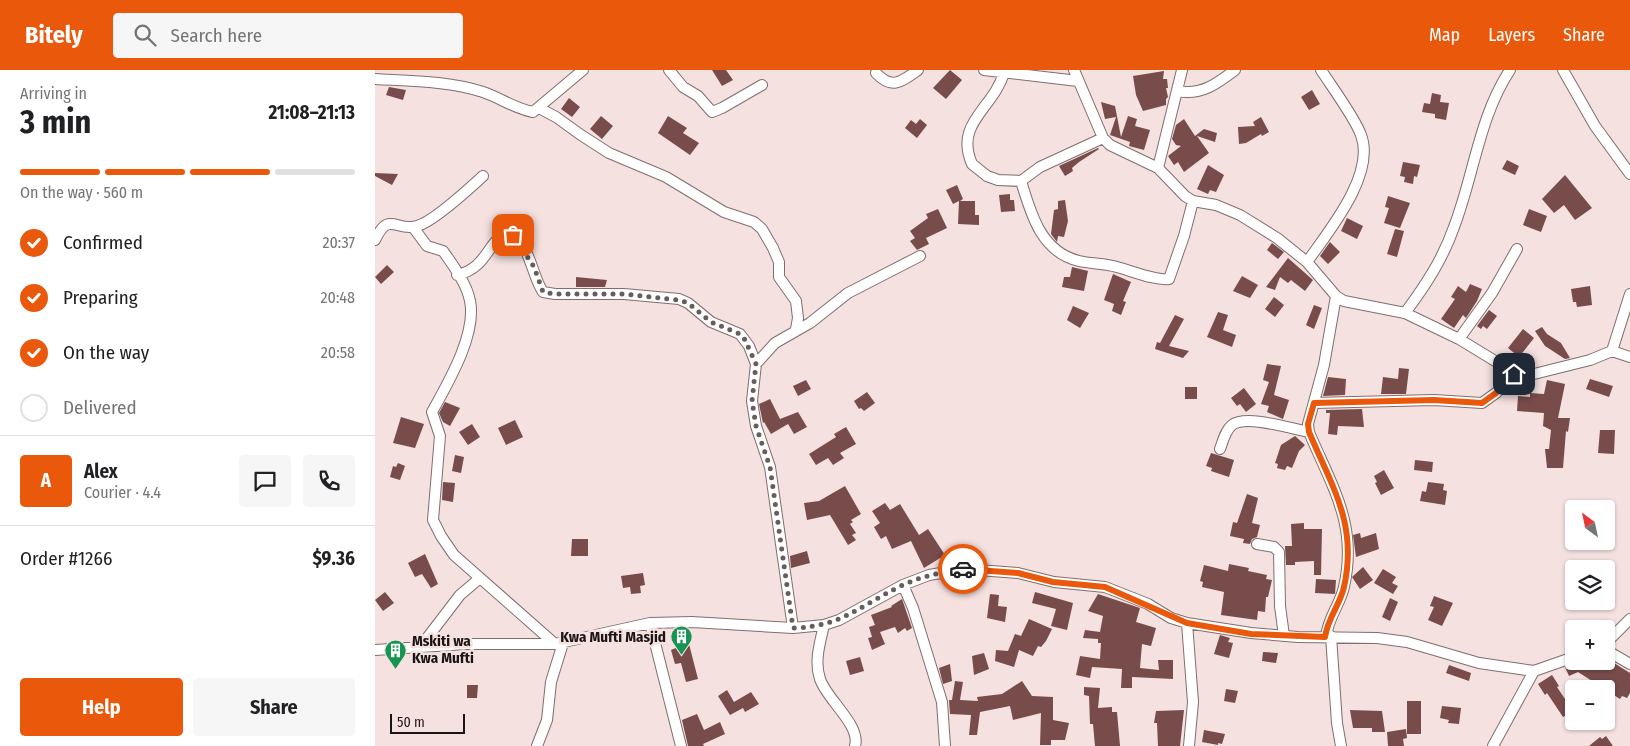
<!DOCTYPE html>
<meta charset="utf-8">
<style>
body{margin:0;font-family:"Fira Sans Condensed",sans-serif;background:#f6f6f6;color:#202124;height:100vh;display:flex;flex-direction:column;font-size:19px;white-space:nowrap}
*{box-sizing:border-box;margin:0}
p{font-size:16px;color:#757577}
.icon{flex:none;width:28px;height:28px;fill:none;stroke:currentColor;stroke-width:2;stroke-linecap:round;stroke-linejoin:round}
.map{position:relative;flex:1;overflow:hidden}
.drawer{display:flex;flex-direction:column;background:#fff;width:375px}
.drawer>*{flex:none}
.needle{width:32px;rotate:327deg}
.fabs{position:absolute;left:1190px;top:430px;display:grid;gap:10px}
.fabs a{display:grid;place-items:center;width:50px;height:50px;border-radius:5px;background:#fff;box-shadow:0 1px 4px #0004;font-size:25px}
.scale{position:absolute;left:15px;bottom:12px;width:75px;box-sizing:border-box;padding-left:5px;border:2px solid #1c1515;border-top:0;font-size:14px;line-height:18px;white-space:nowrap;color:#1c1515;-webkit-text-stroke:4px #f5e1e0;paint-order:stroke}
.pin{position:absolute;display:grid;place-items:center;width:42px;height:42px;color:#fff;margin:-21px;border-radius:10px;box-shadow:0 2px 8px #0006}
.courier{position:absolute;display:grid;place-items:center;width:50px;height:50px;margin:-25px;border:4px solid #ea580c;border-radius:50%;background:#fff;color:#222;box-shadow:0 1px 6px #0007}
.headline em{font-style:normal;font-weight:700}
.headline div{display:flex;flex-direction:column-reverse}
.headline{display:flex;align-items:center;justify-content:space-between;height:85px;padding:0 20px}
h1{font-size:32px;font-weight:700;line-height:38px}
.bar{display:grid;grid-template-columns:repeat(4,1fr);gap:8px 5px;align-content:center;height:60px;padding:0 20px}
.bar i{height:6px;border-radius:4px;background:#e0e0e0}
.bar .on{background:#ea580c}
.bar p{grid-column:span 4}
.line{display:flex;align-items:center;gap:12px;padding:0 20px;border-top:1px solid #e0e0e0}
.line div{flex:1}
.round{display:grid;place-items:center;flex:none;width:52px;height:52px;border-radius:5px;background:#f6f6f6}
ol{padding:0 20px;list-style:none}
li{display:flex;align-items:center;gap:15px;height:55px}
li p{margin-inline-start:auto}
li .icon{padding:5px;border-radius:50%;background:#ea580c;color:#fff;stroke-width:4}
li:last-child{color:#757577}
li i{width:28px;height:28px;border:2px solid #e0e0e0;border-radius:50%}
.cta{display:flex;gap:10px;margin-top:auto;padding:10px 20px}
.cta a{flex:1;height:58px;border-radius:5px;background:#ea580c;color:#fff;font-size:20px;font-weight:700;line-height:58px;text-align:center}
.cta a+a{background:#f6f6f6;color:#202124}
header{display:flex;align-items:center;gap:30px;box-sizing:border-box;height:70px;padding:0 25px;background:#ea580c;color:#fff}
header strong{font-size:24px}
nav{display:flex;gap:28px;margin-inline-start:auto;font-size:18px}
.search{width:350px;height:45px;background:#f6f6f6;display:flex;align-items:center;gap:12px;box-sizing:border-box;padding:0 18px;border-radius:5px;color:#757577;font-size:19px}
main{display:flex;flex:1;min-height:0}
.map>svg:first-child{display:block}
.building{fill:#784c4b}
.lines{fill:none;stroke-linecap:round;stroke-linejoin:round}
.street-casing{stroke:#806e6d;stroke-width:12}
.street{stroke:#fff;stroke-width:10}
.done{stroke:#685c5c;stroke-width:5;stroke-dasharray:0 9}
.route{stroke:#ea580c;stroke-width:6}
.labels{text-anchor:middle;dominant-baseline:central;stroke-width:5;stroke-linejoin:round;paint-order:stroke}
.poi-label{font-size:15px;font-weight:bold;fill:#1c1515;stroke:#f5e1e0;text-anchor:end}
</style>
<header>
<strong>Bitely</strong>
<div class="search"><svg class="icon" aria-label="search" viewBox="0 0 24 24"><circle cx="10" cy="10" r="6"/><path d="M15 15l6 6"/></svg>Search here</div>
<nav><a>Map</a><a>Layers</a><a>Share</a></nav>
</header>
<main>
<section class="drawer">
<div class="headline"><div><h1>3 min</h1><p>Arriving in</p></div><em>21:08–21:13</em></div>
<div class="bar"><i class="on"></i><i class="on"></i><i class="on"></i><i></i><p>On the way · 560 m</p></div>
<ol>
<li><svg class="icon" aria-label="check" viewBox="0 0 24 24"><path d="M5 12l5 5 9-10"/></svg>Confirmed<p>20:37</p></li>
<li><svg class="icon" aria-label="check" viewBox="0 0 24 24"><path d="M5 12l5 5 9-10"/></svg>Preparing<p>20:48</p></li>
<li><svg class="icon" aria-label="check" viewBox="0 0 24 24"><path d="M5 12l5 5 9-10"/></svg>On the way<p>20:58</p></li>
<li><i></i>Delivered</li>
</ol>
<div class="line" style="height:90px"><b class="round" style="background:#ea580c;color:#fff">A</b><div><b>Alex</b><p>Courier · 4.4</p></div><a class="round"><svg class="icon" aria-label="chat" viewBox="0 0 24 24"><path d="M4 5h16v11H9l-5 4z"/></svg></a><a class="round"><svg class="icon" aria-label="phone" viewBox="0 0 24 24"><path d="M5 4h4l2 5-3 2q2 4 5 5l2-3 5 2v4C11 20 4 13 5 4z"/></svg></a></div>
<div class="line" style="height:65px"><div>Order #1266</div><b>$9.36</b></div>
<div class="cta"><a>Help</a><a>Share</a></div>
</section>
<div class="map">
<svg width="1255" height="676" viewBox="0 0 1255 676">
<rect width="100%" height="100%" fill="#f5e1e0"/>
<path class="building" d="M337,0H351L358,10L347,16Z
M575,0L587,10L571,29L558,18Z
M789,1L788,9H792L793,18H791L793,27L791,29V35L768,41L761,25L758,6Z
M14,17L31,20L28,30L11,25Z
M937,20L945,34L934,40L926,27Z
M1057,23L1066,25L1065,32L1074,33L1071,50L1060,48V44L1047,42L1049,33L1055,34Z
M194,28L205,37L197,47L186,39Z
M726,32L740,36L746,67L753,46L762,49L760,56L775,60L769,80L754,76L755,72L735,65L741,47L730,49Z
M226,46L238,56L227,69L215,59Z
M293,46L312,58L308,63L324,73L315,85L283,63Z
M886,47L894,62L887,66L886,64L871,73L864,74L863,57L880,56L878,52Z
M545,49L552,55L542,68L530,58L536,50L541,54Z
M809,49L820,66L829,59L842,63L840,72L822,66L834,83L809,102L803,92L799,95L793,86L806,76L801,75L797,69L801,55Z
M723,78L724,79L704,92L697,98L698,101L690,106L684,96Z
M1132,90L1144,96L1140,105L1127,99Z
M1028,92L1045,95L1042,107L1039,106L1038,114L1029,112L1030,107L1025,106Z
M833,95L849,105L841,122L835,120L833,124L822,119Z
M0,103L23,104L17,115L0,106Z
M1190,105L1217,138L1200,150L1189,135L1179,143L1167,129Z
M582,115L588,129L585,131H600V145H604V155L583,154L584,131L578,134L571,120Z
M635,124V130H639L640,141L626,142L624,125Z
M1013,126L1035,133L1025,158L1009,153L1014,138L1010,137Z
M690,130L693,151L689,167L683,166L682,172L676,164L679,140L683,139V131Z
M563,139L572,158L551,168L554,174L542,180L535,171L540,168L535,161L553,148L551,144Z
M1154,139L1172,146L1166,162L1148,155Z
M972,148L988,156L982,169L966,161Z
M1020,159L1029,161L1022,187L1012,184Z
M955,172L965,182L953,194L945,186Z
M897,173L909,182L903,189L892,180Z
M913,188L938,210L930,221L916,210L913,213L905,207L900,220L891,217Z
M12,195L19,202L6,214L0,207Z
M697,197L713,201L709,221L687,217L689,207H695Z
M738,204L756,212L748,231L751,232L746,245L737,241L739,234L729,230Z
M867,206L883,215L875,228L858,221Z
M201,207L232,210L230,217H201Z
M1095,214L1107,219L1102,231L1091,248L1088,245L1079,258L1066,249L1080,229L1076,227L1083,216L1091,222Z
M1215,216L1217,235L1202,237L1201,232H1198L1196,219Z
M899,227L909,235L900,247L890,239Z
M939,235L947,238L939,259L931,255Z
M698,236L714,243L705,258L692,250Z
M1114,240L1122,246L1112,259L1108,256L1106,259L1102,256Z
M843,242L853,245L848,260L861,265L857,277L832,267Z
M800,245L809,249L794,276L814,281L808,288L780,279L782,272L785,273Z
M1167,257L1172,264L1186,273L1195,288L1190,289L1170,276L1160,261Z
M1148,259L1159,268L1144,287L1133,278Z
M892,294L906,296L899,325L914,330L908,349L892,342L894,336L886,334L894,312L888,310Z
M1024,298L1034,299L1031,324H1006L1008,307L1023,309Z
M953,307L971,309L970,325L948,326Z
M1215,309L1238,316L1234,327L1211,319Z
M431,310L436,319L423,326L418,316Z
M1172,310L1190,314L1183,348H1195L1193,362L1191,361L1188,398H1172L1170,379H1174L1176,360L1168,356L1169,343L1142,341L1143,326L1155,327V323L1169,324Z
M810,317H822V329H810Z
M869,318L881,334L871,342L865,334L862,336L856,328Z
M492,322L500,333L489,341L486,338L484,339L479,331Z
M395,329L405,349L423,342L432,357L419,364L413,354L396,364L389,352L388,353L384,334Z
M70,332L85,338L75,356L68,352L64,343Z
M987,339L989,357L963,356L962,365L953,364L955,343H951V340Z
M26,347L49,354L40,378L18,373Z
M140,350L148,367L131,375L123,358Z
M97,354L105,367L93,375L84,362Z
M471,357L481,374L465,383L469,388L458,395L453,388L441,395L434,384L461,367L459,364Z
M1225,360H1240L1239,384L1223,383Z
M920,366L930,375L924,381L917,398L912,396L910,400L902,398L903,394L900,393L906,375Z
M836,383L859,390L854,407L836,401L837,398L831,396Z
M80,385L89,387L86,403L77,401Z
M1040,390L1058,392L1057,402L1039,400Z
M23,393L30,396L25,410L15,407L18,396L21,397Z
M1009,400L1019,418L1006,425L1000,413L1002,412L999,406Z
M68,412L80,413L78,432L67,430Z
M1053,412L1069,414L1068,420L1072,421L1070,435L1045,431L1047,421L1051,422Z
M470,416L486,444L476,450L478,452L475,454L481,463L477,465L481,470L473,475L455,445L432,450L429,433L444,431Z
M872,424L883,428L877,453L885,455L882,467L877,469L875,474L868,473L869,469L855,466L858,452L862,453Z
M510,433L515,440L525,434L544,465L553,459L570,485L549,498L536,471L517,479L511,466L506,469L499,457L505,453L497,441Z
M929,453V459H947L946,505H939V491L920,492V495H911L910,476H917L916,454Z
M985,463L986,468L1001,463L1004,479L981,487L978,465Z
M197,469H213V486H196Z
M432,481L435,493L416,498L415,486Z
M50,484L63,514L56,518L47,504L40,507L33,493Z
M854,494L874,498L873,501L892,505L891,509L897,510L893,527H891L890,542L883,541L882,550L846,545L849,522L827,517L828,512L825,511L829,495L853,501Z
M988,497L998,510L985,519L977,507Z
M1008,499L1021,507L1017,513L1023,516L1018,524L999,513Z
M268,503L270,515L265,516L266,523L256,524L255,517L248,518L246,506Z
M941,509L961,510L960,524L940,523Z
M10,522L19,533L8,541L0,530Z
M660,522L698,533L692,560L676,556L681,539L657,533Z
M615,524L624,525L623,536L632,537L630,552L612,548Z
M723,524L765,538L761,552L781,558L776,576L767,574L765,598L784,600L783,590H798V609L757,607V618H746L747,599L717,597L715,608L701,605L705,586L725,589L726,573H723V569L708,568L710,560L725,562L728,546L713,541Z
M1059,526L1078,533L1067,556L1053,550L1059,537L1055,536Z
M1015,528L1023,532L1015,551L1007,547Z
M527,529L537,558L532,561L530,558L523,563L520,557L505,562L510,574L497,580L493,568L497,567L494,557L500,555L496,545L517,537L516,536Z
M654,549L677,559L671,571L666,577L663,576L658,586L644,580L639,597L620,591L621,580L633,581L640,564L646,566Z
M845,565L855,568L853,572L858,573L854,588L839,584Z
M310,574H314L323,609L311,612L306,593L300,594L296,580Z
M888,582L903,583L901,593L887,591Z
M609,583L614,599L599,605L597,586Z
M485,587L489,601L475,605L471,591Z
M1231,588L1255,603V623L1252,628L1247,626L1245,629L1203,602L1194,606L1190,597L1204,591H1231Z
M575,594L577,611L568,614L564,598Z
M1074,595L1096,603L1094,611L1071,603Z
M1177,605L1184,616L1182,617L1198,641L1188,647L1172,623L1170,625L1163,614Z
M580,611L588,612L585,630L603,631L602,627L627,624L647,611L657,626L678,627V650L694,653L690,670H676V675H665L666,643L638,650L635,636L605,642L602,665H594L596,645L575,644L574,630H577Z
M92,615H103L102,628H92Z
M709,617L725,618L723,638L737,637V642H742L745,676H720L718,654H715L714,626L709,625Z
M851,619L863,621L860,633L849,631Z
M352,620L359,632L376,622L384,634L370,642L368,638L355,645L343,626Z
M1032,631H1046V664H1032Z
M1067,636L1086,638L1084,654L1073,653L1074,650L1065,648Z
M809,640L805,676H783L782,653H779L781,641Z
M975,640L1007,641L1010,662H997V658H978Z
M322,644L329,660L345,652L350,664L328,674L329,676H313L307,650Z
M1031,659L1032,668L1028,669L1029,676H1013L1012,662Z
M829,660L850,664L847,674L843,673V675L827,672Z
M1231,666L1238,676H1214L1225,667L1227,669Z"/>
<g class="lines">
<defs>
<path id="street" d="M294,0L308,17L323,26L337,42L347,38L387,15
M609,0L703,11
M699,0L728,68L735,75L783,98L810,126L818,131L841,135L865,145L902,168L932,192L961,226L969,231L1030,243L1084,269L1143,305L1151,306L1215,290L1237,281L1255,224
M1188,0L1220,56L1255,104
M501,3C517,20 526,12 543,0
M629,3C618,39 579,53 597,94L612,106L623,110L646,111L665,97L728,68
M0,9C35,11 74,11 108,22C126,28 138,38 158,42L208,0
M803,21C826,26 843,13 860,0
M164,38L181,47L206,65L234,83L291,107L349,142L379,152L387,159L398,178L404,192V207L421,231L423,248L421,259
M783,98L807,0
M646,111C656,144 666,182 704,191C717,194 730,193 742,197C757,201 781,211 794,209L809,166L818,131
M38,157L52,176L68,181C78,195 92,214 95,231C102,264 73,313 57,342L65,366L58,450L66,466L79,485L180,574
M0,170C14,140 21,162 42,156C58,152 95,118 108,106
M932,192C953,162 1001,105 986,65C980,48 957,17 946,0
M82,205C115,198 113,165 135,164C155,172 157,207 168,222L180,224H249L304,229L313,233L336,252L365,264L374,276L381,294
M1030,243C1050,216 1068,189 1079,157C1099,105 1104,47 1135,0
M1084,269L1117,223L1142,179
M1237,281L1255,287
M939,333L1059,330L1107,333L1121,323L1139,304
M845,379C848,371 850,361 857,355C872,344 916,359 934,362
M882,474L899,477L904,482L905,536L909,566
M528,515L538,538L567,632L570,676
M275,553L306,676
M812,553L818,632L814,676
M449,555C445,573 439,591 445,609C452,630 486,655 480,676
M418,558L395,397L381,356L377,331L381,294L400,273L435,253L473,223L545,186
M956,566L962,653L966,676
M951,567C953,547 965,535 969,517C983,454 957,417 934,362L933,354L949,295L961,226
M1231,573L1255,549
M46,576L85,525L105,508
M0,580L91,574H180L275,553L317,552L418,558L449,555L464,550L528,515L554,505L590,499L643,503L679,512L730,517L773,534L796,548L812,553L876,563L923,567L1002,568L1032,572L1104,593L1159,601L1199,587
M1231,580L1255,594
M162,676L172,650L176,612L188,573
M1118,676L1159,601"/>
</defs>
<use href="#street" class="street-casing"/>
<use href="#street" class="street"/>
</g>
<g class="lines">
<path class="done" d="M138,165L159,197L168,222L180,224H249L304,230L313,233L336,252L365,264L369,268L381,294L377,331L381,356L395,397L418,558C467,557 487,534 528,515C547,506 567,502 588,499"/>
<path class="route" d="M588,499L643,503L678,512L730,517L812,553L876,564L950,567C953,547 965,535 969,517C983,454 957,417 934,362L933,354L939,333L1059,330L1107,333L1121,323L1139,304"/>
</g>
<defs>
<symbol id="building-pin" viewBox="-11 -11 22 30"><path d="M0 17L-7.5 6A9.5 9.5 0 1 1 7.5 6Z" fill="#169451" stroke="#f5e1e0"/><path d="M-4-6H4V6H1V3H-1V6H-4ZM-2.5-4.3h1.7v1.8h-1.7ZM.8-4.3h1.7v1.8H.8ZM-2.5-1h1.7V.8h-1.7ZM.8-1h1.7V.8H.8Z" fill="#fff"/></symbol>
</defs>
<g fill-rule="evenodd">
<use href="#building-pin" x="294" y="554" width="25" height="34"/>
<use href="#building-pin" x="8" y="568" width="25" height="34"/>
</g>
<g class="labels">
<g class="poi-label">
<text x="291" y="567">Kwa Mufti Masjid</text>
<text x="37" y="571" text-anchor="start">Mskiti wa<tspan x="37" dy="17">Kwa Mufti</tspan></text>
</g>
</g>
</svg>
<div class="fabs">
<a><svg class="needle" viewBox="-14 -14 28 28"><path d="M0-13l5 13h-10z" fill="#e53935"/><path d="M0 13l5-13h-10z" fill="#757577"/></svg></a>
<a><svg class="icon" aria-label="layers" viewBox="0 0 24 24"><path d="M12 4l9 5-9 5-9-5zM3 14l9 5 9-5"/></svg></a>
<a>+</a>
<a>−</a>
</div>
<div class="scale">50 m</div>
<div class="pin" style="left:138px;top:165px;background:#ea580c"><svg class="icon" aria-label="bag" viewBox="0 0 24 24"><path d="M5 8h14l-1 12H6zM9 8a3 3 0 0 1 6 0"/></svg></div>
<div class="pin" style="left:1139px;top:304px;background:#1f2937"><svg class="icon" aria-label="home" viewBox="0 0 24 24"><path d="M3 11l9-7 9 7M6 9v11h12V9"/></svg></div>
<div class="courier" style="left:588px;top:499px"><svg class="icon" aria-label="car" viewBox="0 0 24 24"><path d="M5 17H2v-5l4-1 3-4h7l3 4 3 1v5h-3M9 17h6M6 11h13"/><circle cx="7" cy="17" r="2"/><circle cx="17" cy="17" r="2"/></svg></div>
</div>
</main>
